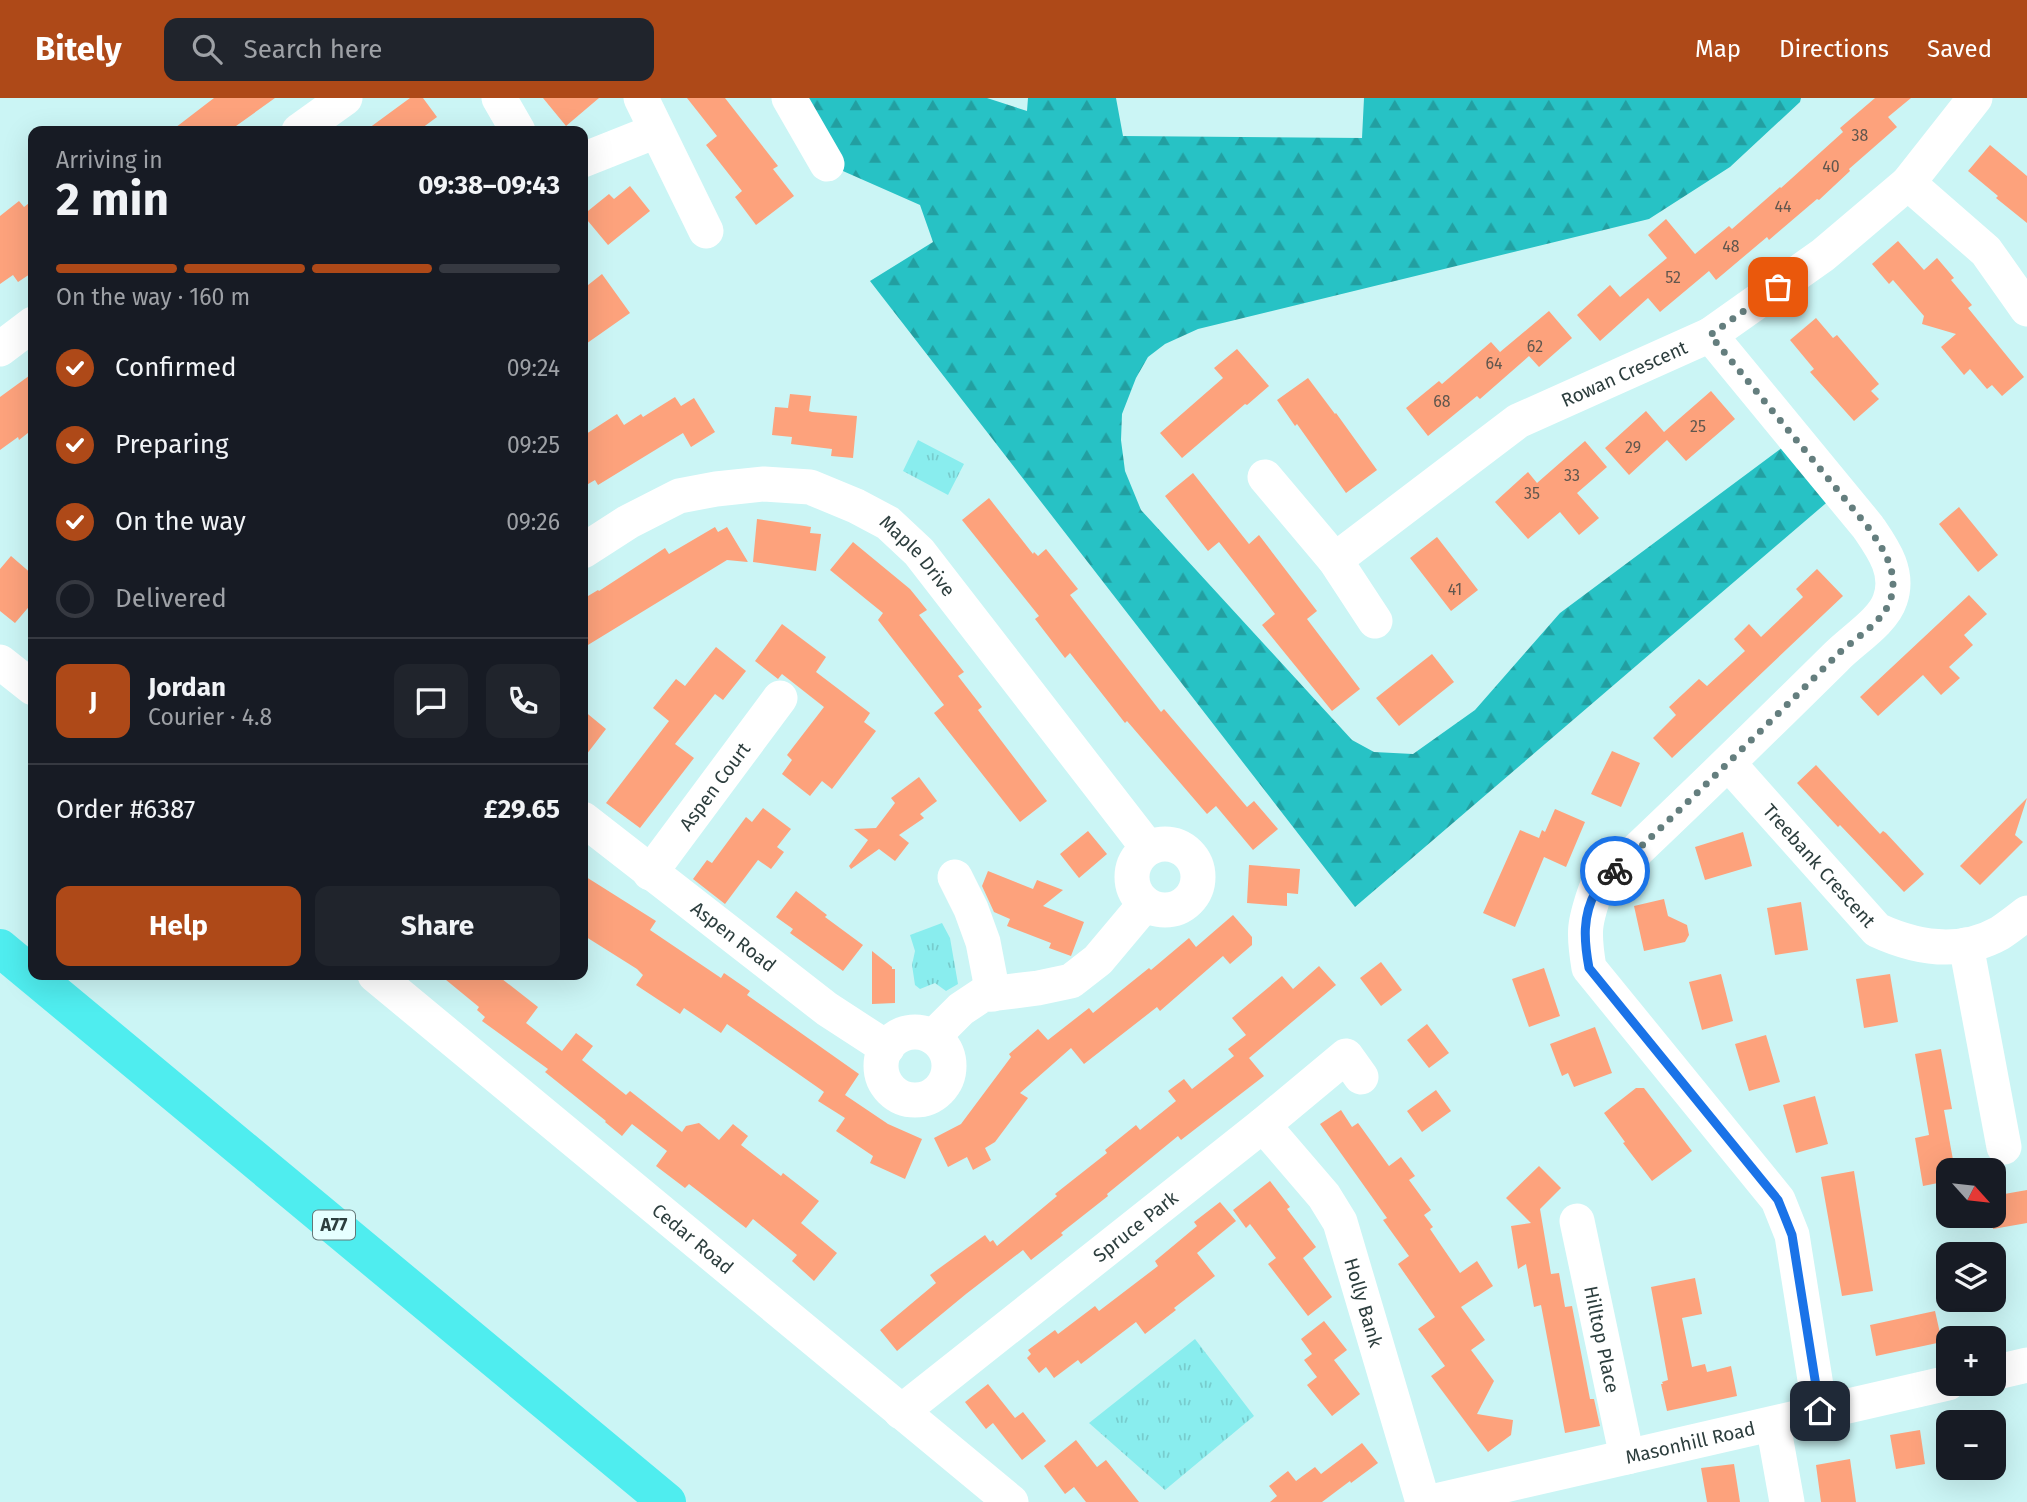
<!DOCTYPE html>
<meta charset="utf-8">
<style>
body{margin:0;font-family:"Fira Sans",sans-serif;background:#20242c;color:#f1f3f6;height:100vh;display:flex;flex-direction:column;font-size:26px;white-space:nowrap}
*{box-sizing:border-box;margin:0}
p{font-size:23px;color:#9ea1a6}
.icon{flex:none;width:38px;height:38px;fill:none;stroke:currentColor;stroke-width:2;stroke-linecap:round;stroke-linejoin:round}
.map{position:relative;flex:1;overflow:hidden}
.sheet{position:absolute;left:28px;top:28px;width:560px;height:854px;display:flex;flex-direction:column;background:#171b24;border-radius:14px;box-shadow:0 7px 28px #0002}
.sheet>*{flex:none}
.needle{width:46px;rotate:117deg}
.controls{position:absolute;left:1936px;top:1060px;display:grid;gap:14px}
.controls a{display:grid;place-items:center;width:70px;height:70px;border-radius:14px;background:#171b24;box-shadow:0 7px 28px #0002;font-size:35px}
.pin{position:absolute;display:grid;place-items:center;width:60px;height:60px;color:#fff;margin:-30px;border-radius:14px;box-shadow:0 4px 10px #0006}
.courier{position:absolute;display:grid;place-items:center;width:70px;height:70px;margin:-35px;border:5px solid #1a73e8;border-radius:50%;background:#fff;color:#222;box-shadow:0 2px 9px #0007}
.head em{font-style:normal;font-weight:700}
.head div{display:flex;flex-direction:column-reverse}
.head{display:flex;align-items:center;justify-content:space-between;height:119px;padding:0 28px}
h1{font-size:46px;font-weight:700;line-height:52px}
.bar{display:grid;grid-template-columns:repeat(4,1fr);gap:10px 7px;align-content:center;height:84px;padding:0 28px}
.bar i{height:9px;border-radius:5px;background:#363941}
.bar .selected{background:#ae4918}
.bar p{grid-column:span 4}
.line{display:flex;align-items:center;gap:18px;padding:0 28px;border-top:2px solid #363941}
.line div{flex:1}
.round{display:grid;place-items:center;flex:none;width:74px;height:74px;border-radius:14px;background:#20242c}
ol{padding:0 28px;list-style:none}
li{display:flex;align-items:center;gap:21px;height:77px}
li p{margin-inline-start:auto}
li .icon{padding:7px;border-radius:50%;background:#ae4918;color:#fff;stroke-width:4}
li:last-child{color:#9ea1a6}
li i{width:38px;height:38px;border:4px solid #363941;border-radius:50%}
.button{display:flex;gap:14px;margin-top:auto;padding:14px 28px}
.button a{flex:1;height:80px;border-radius:14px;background:#ae4918;color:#fff;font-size:28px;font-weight:700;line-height:80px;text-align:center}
.button a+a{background:#20242c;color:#f1f3f6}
header{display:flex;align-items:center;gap:42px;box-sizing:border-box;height:98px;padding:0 35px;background:#ae4918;color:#fff}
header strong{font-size:33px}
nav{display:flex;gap:38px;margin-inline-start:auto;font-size:24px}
.search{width:490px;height:63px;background:#20242c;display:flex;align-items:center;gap:18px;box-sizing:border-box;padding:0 24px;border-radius:14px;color:#9ea1a6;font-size:26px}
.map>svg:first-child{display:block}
.grass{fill:url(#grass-tufts)}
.forest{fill:url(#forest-firs)}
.building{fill:#fda27c}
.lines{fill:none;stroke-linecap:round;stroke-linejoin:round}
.minor{stroke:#fff;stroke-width:35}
.highway{stroke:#4fedef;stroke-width:38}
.done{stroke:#647e7e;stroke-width:7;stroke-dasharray:0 12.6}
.route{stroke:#1a73e8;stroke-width:9}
.labels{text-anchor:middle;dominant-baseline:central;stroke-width:5;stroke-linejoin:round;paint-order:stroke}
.number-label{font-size:16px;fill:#61574e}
.shield{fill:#e6ffff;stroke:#647878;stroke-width:2}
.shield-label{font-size:18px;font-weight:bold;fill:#2d3e3e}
.street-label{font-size:19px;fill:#2d3e3e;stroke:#e6ffff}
</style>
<header>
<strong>Bitely</strong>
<div class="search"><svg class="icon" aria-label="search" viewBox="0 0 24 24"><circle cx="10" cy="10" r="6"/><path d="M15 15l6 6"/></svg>Search here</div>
<nav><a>Map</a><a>Directions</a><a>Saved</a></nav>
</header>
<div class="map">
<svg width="2027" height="1404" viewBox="0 0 2027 1404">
<defs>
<pattern id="grass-tufts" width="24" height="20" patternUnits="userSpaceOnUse" patternTransform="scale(1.75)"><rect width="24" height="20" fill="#89edee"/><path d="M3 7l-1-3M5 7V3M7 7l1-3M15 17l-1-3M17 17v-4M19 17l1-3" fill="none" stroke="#77cccd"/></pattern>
<pattern id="forest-firs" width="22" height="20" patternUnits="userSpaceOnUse" patternTransform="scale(1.75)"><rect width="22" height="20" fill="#27c2c5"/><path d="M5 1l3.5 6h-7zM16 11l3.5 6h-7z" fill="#229fa1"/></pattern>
</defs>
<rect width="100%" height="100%" fill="#cbf5f5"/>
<path class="grass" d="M918,342L964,366L948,397L903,373Z
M942,825L950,840L958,886L946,893L935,885L920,891L915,887L912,867L915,853L910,837Z
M1195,1241L1254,1318L1165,1392L1089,1325Z"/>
<path class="forest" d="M789,0H987L1027,13L1028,0H1116L1123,38L1362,40L1364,0H1801L1800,4L1730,69L1649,121L1198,231L1165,246L1148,259L1136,280L1122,316L1121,342L1125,373L1141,412L1352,642L1374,654L1413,656L1475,612L1560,515L1795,340L1839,394L1355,809L870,183L933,144L920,107L827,66Z"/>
<path class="building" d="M214,0H275L229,33H171Z
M410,0H423L437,19L418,33H365Z
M543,0H599L566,28Z
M687,0H725L778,68L773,71L794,98L756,127L735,99L742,93L706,47L717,38Z
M1875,0H1911L1888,19L1897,29L1849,71L1850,73L1819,102L1817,101L1769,142L1767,139L1716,182L1709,173L1660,214L1648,200L1600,243L1577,217L1610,187L1620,199L1667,160L1648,137L1666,121L1695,156L1729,128L1732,131L1780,89L1781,90L1843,34L1840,30Z
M1990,47L2027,78V125L1996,100L1998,98L1968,73Z
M630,88L650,113L608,147L583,117L609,96L614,101Z
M33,102V174L18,184L13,177L0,186V118L19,103L24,109Z
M1898,143L1924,172L1937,160L1954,180L1951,182L1972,207L1968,210L2024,279L2002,298L1992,287L1987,291L1970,271L1964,277L1941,249L1956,236L1922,226L1924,218L1893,182L1889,186L1872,166Z
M602,176L630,215L583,248V191Z
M1549,213L1572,240L1539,269L1529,258L1480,301L1477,298L1428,338L1406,310L1439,283L1442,286L1491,244L1500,254Z
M1816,220L1833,240L1837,237L1879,286L1871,293L1879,301L1854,323L1810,274L1814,271L1790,242Z
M1237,251L1269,288L1247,307L1245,306L1182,360L1160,335L1223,280L1214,270Z
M33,275V331L19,342L18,339L0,352V299Z
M1308,280L1335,316L1336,315L1377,372L1346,395L1297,326L1295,328L1277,302Z
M1711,293L1735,321L1686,363L1667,342L1629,377L1605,350L1646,313L1664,334Z
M790,296L811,298L809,313L812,314L857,318L853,360L831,358L832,351L791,346L792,339L772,337L775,309L788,310Z
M675,299L681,308L694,300L715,334L691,349L683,335L598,387L595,382L583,389V338L617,316L624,327L641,316L643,319Z
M1585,343L1607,369L1577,395L1599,420L1579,437L1560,414L1528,441L1495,404L1528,374L1537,385Z
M1193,375L1249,446L1259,437L1317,513L1307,521L1360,591L1332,613L1262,527L1275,516L1255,490L1219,444L1208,453L1165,398Z
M989,400L1033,456L1034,454L1038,458L1046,451L1078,491L1070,497L1161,614L1164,611L1247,709L1254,703L1278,731L1253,752L1216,708L1207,716L1127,623L1125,625L1070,555L1065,560L1035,521L1039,518L962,422Z
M1959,409L1998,457L1978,474L1939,426Z
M757,421L811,429L810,435L821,436L816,473L753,464Z
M715,429L718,434L727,429L748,464L727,462L583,550V501L598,492L599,493L665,450L669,456Z
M1437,439L1478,492L1451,513L1410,460Z
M853,444L910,491L927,512L919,517L964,574L958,578L982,609L978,612L1047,703L1020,724L934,615L944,607L878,522L883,515L830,472Z
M11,458L33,477V504L15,525L0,513V471Z
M1817,471L1843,498L1672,660L1653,640L1676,617L1669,609L1699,581L1707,588L1745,553L1734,541L1749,526L1761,539L1803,499L1796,491Z
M1969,497L1987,516L1964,537L1973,547L1949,569L1960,580L1941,597L1923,577L1878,618L1860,599Z
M782,526L826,559L816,574L870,615L864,624L876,633L832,691L822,683L810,698L782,676L792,662L787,657L824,609L782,576L778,581L755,563Z
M716,549L746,573L723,602L715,596L675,646L694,660L640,730L606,705L669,623L653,610L676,581L685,588Z
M1432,556L1454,584L1399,628L1376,600Z
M583,612L606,631L583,661Z
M1612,653L1640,665L1621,709L1591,696Z
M1816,667L1880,736L1883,733L1886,735L1924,776L1904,794L1840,727L1838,729L1797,685Z
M919,679L937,703L920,716L924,720L899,737L909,745L895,763L879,751L851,771L849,768L868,742L854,731L876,730L895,705L891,700Z
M2027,700L2015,737L2023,744L1980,787L1960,768Z
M763,710L791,731L777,749L784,754L771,771L758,762L725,806L693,781L707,762L712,765L746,719L752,724Z
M1555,711L1585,724L1566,769L1544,759L1515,829L1483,815L1520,732L1539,740L1542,732L1545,734Z
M1088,733L1107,756L1079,780L1060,756Z
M1743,734L1752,768L1705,782L1695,749Z
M1249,767L1300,771L1298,796L1287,795V808L1247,805Z
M988,773L1033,791L1037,782L1063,792L1043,808L1084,824L1071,858L1049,850L1051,845L1007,828L1010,821L994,814L982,788Z
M583,777L656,823L650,832L721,880L724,875L750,893L747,897L859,976L845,997L888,1026L922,1041L905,1081L870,1065L873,1058L836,1033L845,1020L818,1003L824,994L820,991L727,926L721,935L684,910L680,916L636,887L643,877L637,871L583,837Z
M796,793L827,817L825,819L863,847L843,873L790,835L793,831L776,819Z
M1664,801L1668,818L1687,827L1689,837L1685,844L1644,853L1634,808Z
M1801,804L1808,852L1775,857L1767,810Z
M1233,817L1252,839V847L1230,866L1223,858L1160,913L1157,909L1084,966L1071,950L1020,995L1028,1000L995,1044L985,1050L991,1062L973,1072L967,1059L948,1069L934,1040L961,1026L1011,959L1009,956L1038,931L1048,942L1089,910L1093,915L1149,870L1151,872L1189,840L1196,849Z
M872,853L892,869V871H895V905L872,906Z
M1381,864L1402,892L1381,908L1360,880Z
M1319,868L1336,887L1249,960L1264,978L1181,1042L1178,1038L1107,1096L1108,1098L1061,1135L1063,1137L1031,1162L1023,1152L966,1196L897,1253L880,1232L936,1185L930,1177L985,1137L990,1144L993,1142L997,1148L1057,1098L1055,1096L1107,1055L1105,1052L1136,1027L1140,1032L1176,1003L1168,993L1184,981L1192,991L1234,958L1228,951L1246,937L1232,920L1282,878L1293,891Z
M1544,870L1560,918L1529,929L1512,881Z
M1721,876L1733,923L1702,932L1689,884Z
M1890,876L1898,924L1864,930L1856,881Z
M440,877H497L538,909L526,925L562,953L576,935L593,948L582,962L626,997L630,993L682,1034L686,1028L699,1025L719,1042L733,1026L748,1038L741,1047L781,1078L783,1075L819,1103L801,1125L837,1155L814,1183L792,1163L797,1157L753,1121L746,1130L689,1086L685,1090L656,1068L667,1053L632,1026L622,1038L605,1024L606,1023L545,974L548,971L482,923L485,919L477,912L479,909Z
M1427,926L1449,955L1429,970L1407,942Z
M1595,929L1612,975L1574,989L1568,975L1562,978L1550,946Z
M1766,937L1780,984L1749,993L1735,946Z
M1941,951L1952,1011L1944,1012L1955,1073H1948V1083L1923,1088L1915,1040L1929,1037L1915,956Z
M1636,990H1644L1692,1053L1652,1083L1623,1045L1625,1044L1604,1015Z
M1436,992L1451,1013L1422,1034L1407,1013Z
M1815,998L1828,1046L1796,1055L1783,1007Z
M1341,1012L1352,1029L1358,1025L1389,1068L1401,1059L1415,1078L1409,1082L1431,1112L1424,1117L1433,1129L1430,1131L1460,1175L1477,1163L1493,1188L1461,1209L1485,1242L1471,1252L1494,1283L1477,1316L1513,1322L1511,1337L1488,1354L1431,1278L1445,1268L1418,1231L1435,1219L1398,1166L1409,1158L1383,1122L1387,1120L1320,1026Z
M1539,1068L1561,1090L1540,1111L1551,1176L1559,1175L1565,1209L1572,1208L1590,1301H1594L1600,1328L1565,1335L1541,1207L1534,1209L1526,1166L1518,1171L1511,1128L1531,1125L1506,1100Z
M1854,1073L1873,1193L1842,1198L1821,1079Z
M1270,1083L1290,1109L1287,1111L1316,1149L1303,1160L1332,1199L1308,1218L1268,1166L1276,1160L1250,1126L1246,1130L1233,1112Z
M2027,1092V1125L1993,1131V1098Z
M1220,1104L1236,1123L1197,1155L1215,1178L1174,1210L1176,1212L1145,1236L1136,1224L1081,1266L1078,1262L1054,1280L1046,1269L1039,1275L1027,1260L1031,1256L1028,1252L1055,1232L1058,1236L1095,1208L1099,1213L1158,1168L1155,1163L1197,1128L1194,1124Z
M1695,1180L1702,1216L1682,1220L1692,1269L1705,1266L1707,1274L1731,1268L1737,1298L1667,1313L1661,1286H1663L1662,1284L1668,1282L1651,1189Z
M1935,1213L1942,1244L1876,1258L1870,1227Z
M1324,1223L1347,1252L1334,1262L1360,1296L1332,1318L1307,1287L1317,1279L1304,1262L1312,1256L1301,1241Z
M988,1286L1015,1320L1023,1314L1046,1343L1022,1362L993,1325L986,1331L965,1304Z
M1920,1332L1925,1366L1896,1371L1890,1337Z
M1076,1342L1097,1369L1106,1362L1139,1404H1086L1074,1389L1065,1396L1044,1368Z
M1362,1345L1378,1365L1351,1385L1350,1383L1322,1404H1270L1277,1398L1269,1388L1288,1373L1296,1383L1315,1369L1321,1376Z
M1850,1361L1856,1404H1821L1816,1367Z
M1734,1366L1740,1404H1707L1701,1370Z"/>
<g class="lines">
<g class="minor">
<path d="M499,0L518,33"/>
<path d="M641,0L706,133"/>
<path d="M789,0L827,66"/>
<path d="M299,33L345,0"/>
<path d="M583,62L656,33"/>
<path d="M1908,85L1986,153L2027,211"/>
<path d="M1710,237L1868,429C1883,451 1900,474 1890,502C1883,524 1851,543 1835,560C1756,638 1677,715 1596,791C1584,825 1583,834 1589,870L1778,1102L1792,1137L1820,1313"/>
<path d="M0,251L33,226"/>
<path d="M1265,379L1335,462L1375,523"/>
<path id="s1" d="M583,453L628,424L679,398L716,391L764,386L810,389L856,408L888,425L919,454L1148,750"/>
<path id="s2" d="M1335,462L1518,323L1710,237L1823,157L1908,85L1975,0"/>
<path d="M0,564L33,590"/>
<path id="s3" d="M1729,666L1877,832C1916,850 1959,858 2000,835C2009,829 2018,822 2027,815"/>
<path id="s4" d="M583,721L827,911L887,950"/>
<circle cx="1165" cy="779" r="33"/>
<path id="s5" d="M650,775L780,600"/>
<path d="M955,779L971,811L983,844L993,896"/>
<path d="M1966,847L2004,1049"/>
<path id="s6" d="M375,877L1011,1404"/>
<circle cx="915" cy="968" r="34"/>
<path d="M933,939L961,911L982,897L1038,890L1071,883L1098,862L1145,806"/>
<path id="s7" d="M1263,1027L1324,1098L1340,1124L1423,1404"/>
<path id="s8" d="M1577,1123L1627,1359"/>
<path d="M1993,1275L2027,1267"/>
<path id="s9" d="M901,1314L1263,1027L1346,958L1361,979"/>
<path d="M1773,1326L1787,1404"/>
<path id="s10" d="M1431,1404L1948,1285"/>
</g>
<path class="highway" d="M0,850L667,1404"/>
</g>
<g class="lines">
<path class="done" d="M1615,773C1691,702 1765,629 1838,556C1855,540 1882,525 1890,503C1900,474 1883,451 1868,429L1710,237L1778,189"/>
<path class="route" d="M1615,773C1609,779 1600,786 1596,793C1582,818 1584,843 1589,870L1778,1102L1792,1137L1820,1313"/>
</g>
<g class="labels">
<g class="number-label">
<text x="1860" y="37">38</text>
<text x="1831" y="68">40</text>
<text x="1783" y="108">44</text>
<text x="1731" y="148">48</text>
<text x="1673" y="179">52</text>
<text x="1535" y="248">62</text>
<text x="1494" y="265">64</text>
<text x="1442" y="303">68</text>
<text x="1698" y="328">25</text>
<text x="1633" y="349">29</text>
<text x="1572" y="377">33</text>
<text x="1532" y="395">35</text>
<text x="1455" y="491">41</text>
</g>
<rect class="shield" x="313" y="1112.5" width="42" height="29" rx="5"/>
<g class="shield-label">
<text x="334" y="1127">A77</text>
</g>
<g class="street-label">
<text stroke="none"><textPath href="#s2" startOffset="346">Rowan Crescent</textPath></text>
<text stroke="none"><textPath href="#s1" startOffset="373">Maple Drive</textPath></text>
<text stroke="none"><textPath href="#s5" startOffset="108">Aspen Court</textPath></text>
<text stroke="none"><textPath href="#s3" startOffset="136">Treebank Crescent</textPath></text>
<text stroke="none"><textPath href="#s4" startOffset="191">Aspen Road</textPath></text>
<text stroke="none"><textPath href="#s9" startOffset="299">Spruce Park</textPath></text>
<text stroke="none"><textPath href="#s6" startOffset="413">Cedar Road</textPath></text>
<text stroke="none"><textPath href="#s7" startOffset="208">Holly Bank</textPath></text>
<text stroke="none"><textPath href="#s8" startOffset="121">Hilltop Place</textPath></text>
<text stroke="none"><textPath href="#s10" startOffset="266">Masonhill Road</textPath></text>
</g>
</g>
</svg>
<div class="controls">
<a><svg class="needle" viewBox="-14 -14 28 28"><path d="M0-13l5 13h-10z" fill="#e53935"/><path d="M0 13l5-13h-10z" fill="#9ea1a6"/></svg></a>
<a><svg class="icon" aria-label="layers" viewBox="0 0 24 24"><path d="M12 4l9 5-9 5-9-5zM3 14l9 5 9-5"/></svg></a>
<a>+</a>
<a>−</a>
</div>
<div class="pin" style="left:1778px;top:189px;background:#ea580c"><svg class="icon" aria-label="bag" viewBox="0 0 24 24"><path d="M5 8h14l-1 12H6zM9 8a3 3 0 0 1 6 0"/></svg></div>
<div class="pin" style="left:1820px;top:1313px;background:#1f2937"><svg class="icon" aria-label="home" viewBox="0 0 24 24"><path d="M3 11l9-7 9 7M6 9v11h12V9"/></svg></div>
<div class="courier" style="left:1615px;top:773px"><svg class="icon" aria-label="bike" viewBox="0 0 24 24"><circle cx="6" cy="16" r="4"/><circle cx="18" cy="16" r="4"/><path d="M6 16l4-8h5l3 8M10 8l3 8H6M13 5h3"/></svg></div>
<section class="sheet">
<div class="head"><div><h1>2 min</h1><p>Arriving in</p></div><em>09:38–09:43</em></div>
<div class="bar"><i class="selected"></i><i class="selected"></i><i class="selected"></i><i></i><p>On the way · 160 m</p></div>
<ol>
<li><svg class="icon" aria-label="check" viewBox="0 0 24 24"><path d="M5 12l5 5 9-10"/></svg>Confirmed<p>09:24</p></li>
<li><svg class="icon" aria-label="check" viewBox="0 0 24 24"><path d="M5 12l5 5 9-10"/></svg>Preparing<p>09:25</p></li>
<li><svg class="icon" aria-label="check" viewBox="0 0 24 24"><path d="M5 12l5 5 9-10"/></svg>On the way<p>09:26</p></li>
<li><i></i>Delivered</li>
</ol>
<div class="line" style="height:126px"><b class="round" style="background:#ae4918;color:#fff">J</b><div><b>Jordan</b><p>Courier · 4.8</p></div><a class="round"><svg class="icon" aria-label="chat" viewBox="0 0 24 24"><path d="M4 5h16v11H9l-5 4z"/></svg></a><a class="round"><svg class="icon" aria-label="phone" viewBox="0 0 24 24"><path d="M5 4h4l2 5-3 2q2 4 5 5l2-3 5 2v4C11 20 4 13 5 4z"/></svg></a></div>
<div class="line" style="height:91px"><div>Order #6387</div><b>£29.65</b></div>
<div class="button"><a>Help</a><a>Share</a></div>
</section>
</div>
